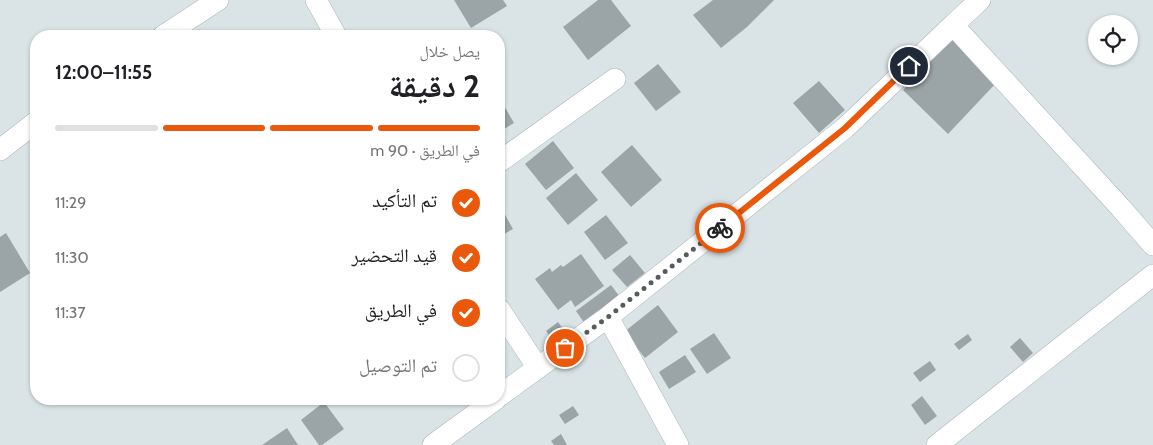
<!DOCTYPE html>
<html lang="ar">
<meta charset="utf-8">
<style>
body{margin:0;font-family:Cabin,"Noto Naskh Arabic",sans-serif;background:#f2f2f2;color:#202124;direction:rtl;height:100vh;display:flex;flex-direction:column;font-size:19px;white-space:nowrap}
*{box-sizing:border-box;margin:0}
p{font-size:16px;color:#757577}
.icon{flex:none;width:28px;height:28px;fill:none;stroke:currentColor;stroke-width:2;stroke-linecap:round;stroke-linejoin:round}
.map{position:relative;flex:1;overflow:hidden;direction:ltr}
.drawer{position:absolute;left:30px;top:30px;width:475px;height:375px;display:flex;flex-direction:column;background:#fff;border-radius:20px;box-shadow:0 1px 4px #0004;direction:rtl}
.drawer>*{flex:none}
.controls{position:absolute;left:1088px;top:15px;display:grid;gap:10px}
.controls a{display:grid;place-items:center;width:50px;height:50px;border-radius:50%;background:#fff;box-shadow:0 1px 4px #0004;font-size:25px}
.pin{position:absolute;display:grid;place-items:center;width:42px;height:42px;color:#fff;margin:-21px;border:2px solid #fff;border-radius:50%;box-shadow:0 1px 5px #0007}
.courier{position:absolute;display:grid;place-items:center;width:50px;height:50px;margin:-25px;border:4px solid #ea580c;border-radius:50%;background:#fff;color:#222;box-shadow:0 1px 6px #0007}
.headline em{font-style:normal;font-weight:800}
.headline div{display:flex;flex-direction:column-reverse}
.headline{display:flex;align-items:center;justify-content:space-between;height:85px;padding:0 25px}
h1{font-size:32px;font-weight:800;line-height:38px}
.bar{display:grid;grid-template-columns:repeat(4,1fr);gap:8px 5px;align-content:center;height:60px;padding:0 25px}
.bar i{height:6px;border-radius:4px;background:#e0e0e0}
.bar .active{background:#ea580c}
.bar p{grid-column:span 4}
ol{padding:0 25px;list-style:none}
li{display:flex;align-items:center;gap:15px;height:55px}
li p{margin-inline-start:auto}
li .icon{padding:5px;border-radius:50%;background:#ea580c;color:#fff;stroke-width:4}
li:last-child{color:#757577}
li i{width:28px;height:28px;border:2px solid #e0e0e0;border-radius:50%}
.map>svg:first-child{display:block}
.building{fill:#9ba4a7}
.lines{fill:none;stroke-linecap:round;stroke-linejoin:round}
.minor-casing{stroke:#adb6b9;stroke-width:22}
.minor{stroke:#fff;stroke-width:21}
.done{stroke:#565c5e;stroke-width:5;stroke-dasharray:0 9}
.route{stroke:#ea580c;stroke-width:6}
</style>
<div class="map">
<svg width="1153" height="445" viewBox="0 0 1153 445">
<rect width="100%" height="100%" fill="#dae4e7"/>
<path class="building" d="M454,0H503L507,6L471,28Z
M598,0H611L631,26L588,60L563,27Z
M713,0H774L747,27L721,48L693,15Z
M952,39L997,82L948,134L903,90Z
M658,64L681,92L656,111L634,83Z
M819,81L845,110L819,133L793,103Z
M499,97L514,123L499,132Z
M553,141L574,168L546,190L525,164Z
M632,145L662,180L631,207L601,172Z
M576,173L598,200L568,225L546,198Z
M499,204L513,229L499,237Z
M606,215L628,243L605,260L584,232Z
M6,233L30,273L0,292V237Z
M581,254L604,286L575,307L571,300L558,310L535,279L550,268L552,272L561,265L563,267Z
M630,255L645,273L627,287L612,270Z
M611,285L620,297L585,324L576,311Z
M658,305L678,332L645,358L624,332Z
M558,322L569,337L557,345L546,331Z
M714,333L731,358L707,374L690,349Z
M968,334L972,340L959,350L954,344Z
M1020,338L1033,353L1023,362L1010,347Z
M685,355L696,372L669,389L659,372Z
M930,361L936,370L920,382L913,373Z
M922,396L937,416L925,425L911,405Z
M324,402L344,429L322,445H319L301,420Z
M573,406L579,415L565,424L559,415Z
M287,428L298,445H262Z
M561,434L567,445H554L551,441Z"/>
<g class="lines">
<defs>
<path id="minor" d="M316,0L336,36
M953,25L980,0
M163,36L218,0
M0,150L36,122
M499,162L615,79
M499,309L538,368
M608,317L678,445
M499,396L608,317L845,128L953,25L1120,207L1153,245
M433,445L496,399
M937,445L1153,275"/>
</defs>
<use href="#minor" class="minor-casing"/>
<use href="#minor" class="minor"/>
</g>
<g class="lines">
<path class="done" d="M565,348L608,317L720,228"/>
<path class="route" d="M720,228L845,128L909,66"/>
</g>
</svg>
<div class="controls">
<a><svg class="icon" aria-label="locate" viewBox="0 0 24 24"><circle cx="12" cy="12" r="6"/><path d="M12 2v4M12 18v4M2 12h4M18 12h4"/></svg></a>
</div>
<div class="pin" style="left:565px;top:348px;background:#ea580c"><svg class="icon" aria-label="bag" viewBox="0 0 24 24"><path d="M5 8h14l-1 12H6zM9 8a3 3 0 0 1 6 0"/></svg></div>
<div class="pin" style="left:909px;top:66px;background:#1f2937"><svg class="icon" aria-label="home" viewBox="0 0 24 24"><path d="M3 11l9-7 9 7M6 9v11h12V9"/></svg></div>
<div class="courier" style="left:720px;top:228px"><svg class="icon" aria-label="bike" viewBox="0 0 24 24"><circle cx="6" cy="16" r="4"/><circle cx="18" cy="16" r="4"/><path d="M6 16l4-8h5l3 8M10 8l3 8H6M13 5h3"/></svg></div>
<section class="drawer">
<div class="headline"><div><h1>2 دقيقة</h1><p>يصل خلال</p></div><em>11:55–12:00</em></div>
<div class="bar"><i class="active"></i><i class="active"></i><i class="active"></i><i></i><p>في الطريق · 90 m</p></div>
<ol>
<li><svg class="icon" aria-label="check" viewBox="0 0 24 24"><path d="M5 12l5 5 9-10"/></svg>تم التأكيد<p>11:29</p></li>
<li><svg class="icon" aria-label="check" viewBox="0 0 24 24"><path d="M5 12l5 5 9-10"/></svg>قيد التحضير<p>11:30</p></li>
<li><svg class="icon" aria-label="check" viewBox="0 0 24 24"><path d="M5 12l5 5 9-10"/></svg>في الطريق<p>11:37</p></li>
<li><i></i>تم التوصيل</li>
</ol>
</section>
</div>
